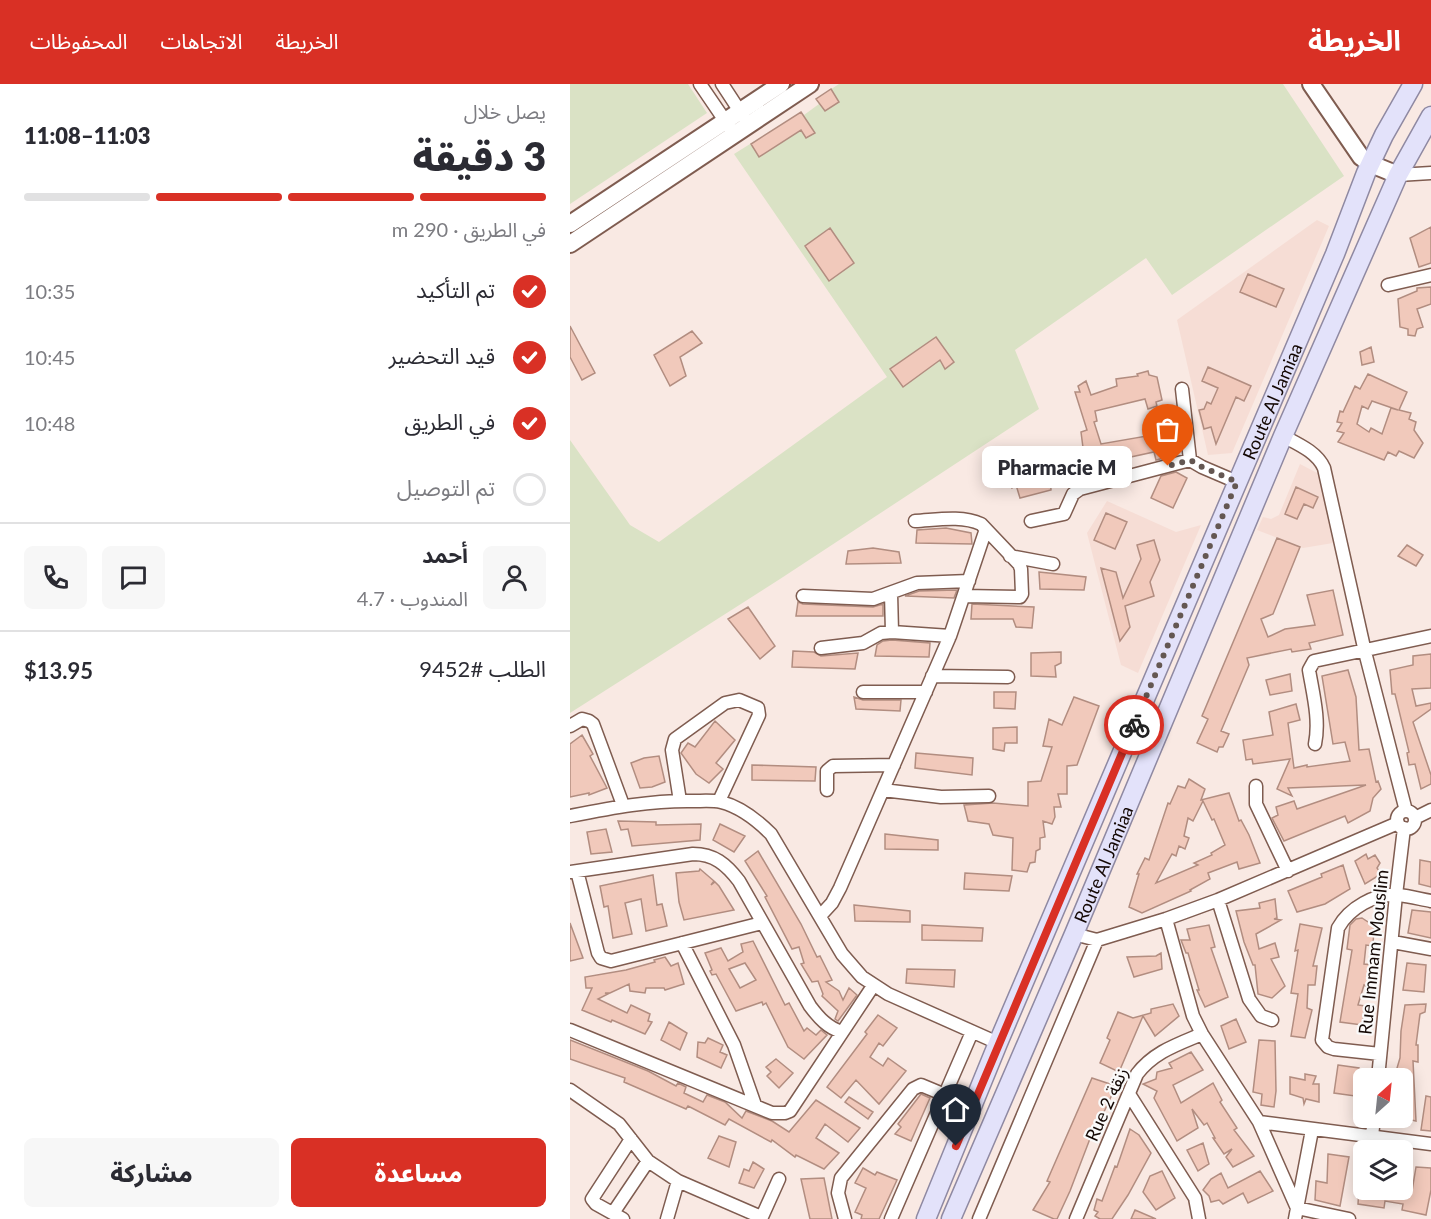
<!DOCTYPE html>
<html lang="ar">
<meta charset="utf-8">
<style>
body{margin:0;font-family:Lato,"Noto Sans Arabic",sans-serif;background:#f7f7f7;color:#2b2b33;direction:rtl;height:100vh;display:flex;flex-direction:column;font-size:22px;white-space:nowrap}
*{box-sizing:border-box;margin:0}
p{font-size:20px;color:#7c7c81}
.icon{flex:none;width:33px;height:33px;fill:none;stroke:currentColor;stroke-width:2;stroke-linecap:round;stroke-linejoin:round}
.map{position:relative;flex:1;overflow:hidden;direction:ltr}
.sheet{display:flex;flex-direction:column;background:#fff;width:570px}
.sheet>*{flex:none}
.needle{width:39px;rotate:27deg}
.controls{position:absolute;left:783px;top:984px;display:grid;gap:12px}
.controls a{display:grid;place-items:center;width:60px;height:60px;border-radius:9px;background:#fff;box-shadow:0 3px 15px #0003;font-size:30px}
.pin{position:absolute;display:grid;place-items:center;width:51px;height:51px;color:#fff;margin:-62px -26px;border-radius:50% 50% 50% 0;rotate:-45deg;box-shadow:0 0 6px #0007}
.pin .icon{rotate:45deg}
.courier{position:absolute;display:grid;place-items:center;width:60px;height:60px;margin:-30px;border:4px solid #d93025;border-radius:50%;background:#fff;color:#222;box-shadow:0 2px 8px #0007}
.bubble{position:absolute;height:42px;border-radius:9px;background:#fff;box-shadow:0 3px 15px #0003;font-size:20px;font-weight:800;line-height:42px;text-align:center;direction:rtl}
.overview em{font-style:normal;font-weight:800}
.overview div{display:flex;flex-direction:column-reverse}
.overview{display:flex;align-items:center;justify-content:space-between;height:102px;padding:0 24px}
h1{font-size:39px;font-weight:800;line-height:45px}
.bar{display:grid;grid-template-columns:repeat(4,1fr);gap:9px 6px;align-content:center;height:72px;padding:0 24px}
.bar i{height:8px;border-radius:4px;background:#e1e1e2}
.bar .active{background:#d93025}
.bar p{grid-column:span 4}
.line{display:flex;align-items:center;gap:15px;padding:0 24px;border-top:2px solid #e1e1e2}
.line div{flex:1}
.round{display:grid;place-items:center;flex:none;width:63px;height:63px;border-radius:9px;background:#f7f7f7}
ol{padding:0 24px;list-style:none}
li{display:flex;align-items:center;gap:18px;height:66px}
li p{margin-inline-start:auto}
li .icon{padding:6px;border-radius:50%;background:#d93025;color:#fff;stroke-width:4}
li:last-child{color:#7c7c81}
li i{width:33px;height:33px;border:3px solid #e1e1e2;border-radius:50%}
.button{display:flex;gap:12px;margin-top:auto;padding:12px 24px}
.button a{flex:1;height:69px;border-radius:9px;background:#d93025;color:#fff;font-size:24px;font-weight:800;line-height:69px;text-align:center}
.button a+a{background:#f7f7f7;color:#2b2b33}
header{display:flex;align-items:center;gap:36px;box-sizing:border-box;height:84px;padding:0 30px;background:#d93025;color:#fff}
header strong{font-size:28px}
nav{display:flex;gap:33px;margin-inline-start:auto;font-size:21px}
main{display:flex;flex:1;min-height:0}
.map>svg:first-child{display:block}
.commercial{fill:#f6ddd5}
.garden{fill:#dae2c5}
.building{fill:#f1c9bb;stroke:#b28d80;stroke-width:1.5;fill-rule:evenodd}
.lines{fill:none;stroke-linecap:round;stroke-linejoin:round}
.street-casing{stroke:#7f5c50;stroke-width:15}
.secondary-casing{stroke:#7f5c50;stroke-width:20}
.primary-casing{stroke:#8f89a2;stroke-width:21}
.street{stroke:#fff;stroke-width:12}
.secondary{stroke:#fff;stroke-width:16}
.primary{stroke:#e3e2fa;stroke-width:18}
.done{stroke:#645752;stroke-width:6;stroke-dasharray:0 10.8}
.route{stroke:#d93025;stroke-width:8}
.labels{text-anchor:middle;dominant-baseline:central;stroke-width:4.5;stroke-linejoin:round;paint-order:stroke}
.street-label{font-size:18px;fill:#140804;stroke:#fafafa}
</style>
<header>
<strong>الخريطة</strong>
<nav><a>الخريطة</a><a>الاتجاهات</a><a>المحفوظات</a></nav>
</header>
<main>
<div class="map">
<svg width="861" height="1135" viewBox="0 0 861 1135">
<rect width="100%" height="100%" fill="#f9e9e3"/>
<path class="commercial" d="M747,136L759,142L662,369L638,371L607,236Z
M730,380L749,390L763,459L733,464L687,446L693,433L701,435L709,431Z
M537,417L606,448L631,441L568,589L551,581L517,449Z"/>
<path class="garden" d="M0,0H118L137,29L0,120Z
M269,0H713L774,92L602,211L576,174L445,266L469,325L210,495L0,629V356L60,441L89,458L317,293L164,70L231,28L234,31L249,20L246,15Z"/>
<path class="building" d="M261,5L269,18L255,27L246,15Z
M231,28L245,49L236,54L231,46L189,73L181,60Z
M861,143V179L849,183L840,154Z
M260,144L284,179L259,197L235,162Z
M678,190L714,205L706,223L670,208Z
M861,203V220L847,225L853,243L847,245L845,252L838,251V245L830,243L828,215L847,207V204Z
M0,242L25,289L12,296L0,273Z
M122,247L132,259L110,273L116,292L100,302L84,271Z
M366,253L384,278L375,285L370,276L333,303L320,285Z
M801,263L804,278L792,281L790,268Z
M638,283L681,302L674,317L666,313L646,360L641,343L634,345L629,326L634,325L637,318L641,320L648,304L632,297Z
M578,287L579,291L587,293L592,316L586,318L587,322L578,325L575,315L525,327L527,337L524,338L531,360L583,351L581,340L596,335L605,367L601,368L602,372L586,376L584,368L533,379L535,388L524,389V385L516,387L511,348L517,346L505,308H510L508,302L516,297L521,311L547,302L546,295L568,292L567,290Z
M798,290L837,308L829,326L841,329L839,335L846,338L844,346L853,359L844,374L829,367L826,372L818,368L814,376L768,358L774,349L767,347L772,339L767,338L770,327L773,328L785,302L790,305ZM802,317L828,326L821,324L812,350L801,344L799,348L787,340L792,322L798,325Z
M472,377L474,381L479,378L481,406L450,414L446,401L442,404L438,386Z
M606,388L617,394L603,424L581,414L591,392Z
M726,403L748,413L743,424L734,420L727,435L715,430Z
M536,429L557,438L545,465L524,456Z
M376,444L401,449L402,460L346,459L347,446Z
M707,454L730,463L703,530L691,535L698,553L715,545L745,541L737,511L763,506L773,551L739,559L741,565L722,568L721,565L677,574L679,581L651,647L659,650L653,663H649L647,668L627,659L638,635L632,632Z
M584,456L590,476L580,498L584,512L555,522L560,543L550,557L531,484L546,488L553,514L571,475L567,461Z
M837,461L853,471L846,482L828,472Z
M303,464L329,468L331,479L276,480L278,467Z
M469,488L516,493L514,506L470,505Z
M387,506L384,514L335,512L349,507Z
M228,518L233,520L303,523L313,520V532H226Z
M402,520L464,523L462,544L446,543L443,535H401Z
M178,523L205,562L190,575L158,535Z
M322,556L360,559L359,573L305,572L307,561L313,557Z
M223,567L244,568L251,572L288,569L285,585L222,583Z
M491,568V579L485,582L486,593L461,592V569Z
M861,570V604L842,605L846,622L861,619V625L843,638L861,691V700L851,705L845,680L839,681L837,669L839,668L825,610H822L820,586L843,581V572Z
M778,586L786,613L789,666L799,665L806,698L808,697L811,705L803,714L800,727L778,739L775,732L714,757L702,734L708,731L706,723L724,717L727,725L796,701L718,704L722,712L707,705L720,675L683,680L682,675L676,676L673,656L703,651L699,628L726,620L730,636L718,639L724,684L737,681V683L780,677L775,658L763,660L752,592Z
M720,590L722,607L700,611L696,596Z
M424,608H446L445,625L424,624Z
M284,613L293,616H331L330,627L286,625Z
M504,613L529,622L507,681L497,682V710H488L491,723H484L485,733L482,740L473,737L475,753L470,754V765L466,767L465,778L460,779L457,788L442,786L443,754L423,751L419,740L398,737L394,721L423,719L458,722V698L471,697L482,663L473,662L479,635L492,641Z
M145,637L165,656L146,679L153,685L139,699L126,690L111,669L118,659L125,663Z
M447,643V659H435L434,667L423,665V644Z
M12,651L23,670L20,672L37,704L19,711V709L0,713V660Z
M346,669L403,674L402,691L345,684Z
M89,672L95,698L82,703L70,704L61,679L74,674Z
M182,681L246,683L245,697L182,696Z
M619,695L635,705L631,716L659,709L669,737L671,736L679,751L690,779L669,785L667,778L638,789L640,795L620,806L621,807L572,829L559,823L569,790H567L575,774L579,776L598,719L600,720L608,702L615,704ZM633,717L642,736L644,735L655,761L641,769L642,771L624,779L628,781L586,799L602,770L606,772L609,762L615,765L619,754L614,752L618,734L623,737Z
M48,737L86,738V741L131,740L130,756L62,762L58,745L51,746Z
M150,740L175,752L164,768L143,756Z
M36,745L42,768L21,770L17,748Z
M315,750L368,756V766L315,765Z
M188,767L231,840L247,873L250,872L262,896L256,898L269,907L273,916L279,904L287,911L268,937L265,935L268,927L252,912L253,910L248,897L242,898L231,880L234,879L229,863L222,865L195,813L197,812L175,777Z
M796,770L798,775L805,771L810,779L807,784L811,790L795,800L785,777Z
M850,776L861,778V803L849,800Z
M773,781L780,805L755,820L727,828L718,807L752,793L751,790Z
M130,785L144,797L141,801L145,798L149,802L164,826L114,836L109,818L106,789L129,787Z
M395,789L442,792L439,807L394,805Z
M83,791L87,821L92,820L97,842L76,847L71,815L55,819L62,850L43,854L38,822L34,823L30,802Z
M705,815L707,834L704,835L711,836L686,850L689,865L705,859L709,873L701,875L715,902L702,914L688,910L685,881H683L674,858L666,827L690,824L689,819Z
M284,821L340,827V838L285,837Z
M842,826L861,828V854L838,849Z
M792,834L804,842L803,862L796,861L794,880L804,881L799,904L794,901L788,921L795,922L792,941L770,938L782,866L777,865L780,841L786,835Z
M0,839L13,874L0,877Z
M730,840L752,844L743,882H747L745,901H738L737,924L742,926L735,954L721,952L728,910L721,909L728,866L725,867Z
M352,841L413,844L412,857L352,856Z
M639,841L645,863L641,864L658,913L635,923L627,906H629L618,869H616L611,856H620L617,845Z
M183,857L215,921L219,919L234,947L237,944L246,951L251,946L257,951L234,975L218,963L196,919L193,921L192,918L166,927L146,890L142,891L140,887L142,886L135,869L151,864L158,877L173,868L171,860ZM175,879L186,896L170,904L159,885Z
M591,869L592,885L564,893L557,873L586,872Z
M95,873L101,882L108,879L114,900L95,906L94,904H76L75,909L60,907L59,900L40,909H35L38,910L28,915L57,929L61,921L80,930L78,937L82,938L75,950L42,936L41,938L12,926L22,904H16L15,893L56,886L85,878L84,876Z
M837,879L856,881L854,908L833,906Z
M337,885L385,886L384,903L336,899Z
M603,920L609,932L585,952L573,932L549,988L530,979L540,956L537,954L548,928L563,934L581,929V925Z
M856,920L855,928L850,930L846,961H848V978L843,977L846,1037L832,1034V992L825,991L830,974L831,947L835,921Z
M308,931L327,944L313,962L309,959L300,973L313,982L318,974L336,987L309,1020L286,996L271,1014L257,1003L297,950L295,948Z
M666,935L676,958L659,965L651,942Z
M99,938L117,949L110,966L91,956Z
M138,954L153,961L150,968L157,971L151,984L127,973L128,958L135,959Z
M0,956L78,987L106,1002L108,999L116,1003L114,1009L133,1018L137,1011L155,1018L172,1034L176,1027L202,1037L219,1048L246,1016L290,1044L278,1058L255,1040L246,1054L269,1069L254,1085L226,1071L225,1073L202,1056L201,1058L159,1035L155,1041L118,1022L116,1025L54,998L55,994L0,975Z
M689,956L705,957L706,1007L704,1023L691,1021L692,1010L683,1008Z
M621,968L633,986L603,1001L611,1019L643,999L652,1016L650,1018L667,1044L664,1046L684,1072L663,1083L656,1073L662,1065L654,1070L643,1054H645L637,1039L634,1041L622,1025L628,1044L607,1057L584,1014L587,1007L573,1000L586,995L587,988L602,984L599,979Z
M206,975L223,989L209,1004L197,992L201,988L196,983Z
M768,981L789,984L785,1012L764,1009Z
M735,990L746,992L743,1000H749V1018L736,1015L734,1020L733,1014L720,1010V993L735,996Z
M522,994L546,1002L533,1030L521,1052L500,1107L487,1135H484L463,1126L480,1098L477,1097Z
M351,1010L360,1014L341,1057L325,1050L331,1043L328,1040Z
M856,1012L861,1013V1047L851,1046Z
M279,1013L303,1028L298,1035L275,1018Z
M560,1045L569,1051L581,1069L558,1111L542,1135H530L525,1132L528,1128L524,1126L527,1115L532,1117L545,1082L547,1083Z
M149,1052L166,1058L159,1083L138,1074Z
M633,1059L639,1080L628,1087L617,1066Z
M758,1070L779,1073L770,1122L745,1116L746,1097L757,1099Z
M183,1078L194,1085L184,1104L169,1099L174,1085L179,1087Z
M846,1083L861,1084V1106L856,1131L832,1126L833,1120L815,1117L814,1124L788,1120L789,1104L827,1108V1106L842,1107Z
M293,1084L305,1091L307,1088L327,1096L309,1135H291L292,1131L285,1128L296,1104L285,1099Z
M592,1087L605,1114L586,1126L573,1108L580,1092Z
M690,1087L703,1107L678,1119L673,1109L653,1120L649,1116L641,1118L639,1112L633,1106L641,1095L651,1089L658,1104Z
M254,1094L262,1135H240L231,1095Z
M565,1126L586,1135H561Z"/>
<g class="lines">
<defs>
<path id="street" d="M130,0L160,44
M152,0L173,32
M828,91L861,89
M818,201L861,191
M612,305L620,376
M713,352C728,360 747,368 754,384L795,568L836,727
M345,437C366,436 391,431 411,440L449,480L451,485L452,510L450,513L394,512
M461,437L494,430L503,410L510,405L620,376L632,383L667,398
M440,472L483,480
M321,509L322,548
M233,512L303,515L347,499L399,497
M251,564L293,559L311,549L322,548L380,552
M362,592L438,593
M293,608H356
M0,642L12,635L19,637L23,640L53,721
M745,660C750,636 743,610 739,586L744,577L861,552
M686,702V720L718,787
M257,706V687L263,682L324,681
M313,706L371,713L419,712
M110,717L102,666L105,655L155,619L169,616L188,624L189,631L149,717
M827 736a9 9 0 1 1 18 0a9 9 0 1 1-18 0Z
M0,732C41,724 82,716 124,717C132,717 143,716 151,718C171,723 187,736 201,750L272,870L292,893L318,910L428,959
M845,734L861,726
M7,787L28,869L31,874L41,877L192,839
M0,788L123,770C144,770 156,780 169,797L240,922C249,934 258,944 272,948
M648,816L679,915L691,932L702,936
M250,832L262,819L270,804L380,552L416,445
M596,835L623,932L632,950L689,1038L727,1124L779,1135
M504,850L527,856L596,835L648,816L828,739
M823,858L861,865
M112,859L164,961L185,1021
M0,946L202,1029H215L220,1027L303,902
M810,970L764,965L758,963L752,956L768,844C779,824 805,809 828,811C839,812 850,815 861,817
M808,994L826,811L834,744
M0,1006L49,1040L78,1077L108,1097L191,1133
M559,1010L625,1114L629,1135
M689,1038L861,1060
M802,1052L804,1034
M43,1129L78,1077
M53,1135L26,1120L22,1115L61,1055
M97,1135L108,1097
M191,1135L209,1095
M275,1135L268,1109L271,1094L343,1005L351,1001L375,1011
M321,1135L402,948
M409,1135L527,856
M506,1135L567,990C584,968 606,961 632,950
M725,1135L742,1046"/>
<path id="secondary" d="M741,0L791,73L801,80L828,91
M0,140L211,0
M0,160L240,0"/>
<g id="primary">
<path id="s1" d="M356,1135L428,959L765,170L796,89L814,51L843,0"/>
<path id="s2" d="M381,1135L504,850L713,352L828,91L861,32"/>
</g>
</defs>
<use href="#street" class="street-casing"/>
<use href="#secondary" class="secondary-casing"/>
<use href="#primary" class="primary-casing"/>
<use href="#street" class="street"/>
<use href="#secondary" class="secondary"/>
<use href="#primary" class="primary"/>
</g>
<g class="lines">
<path class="done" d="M564,641L667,398L632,383L620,376L598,382"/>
<path class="route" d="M386,1062L564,641"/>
</g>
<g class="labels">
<g class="street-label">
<text stroke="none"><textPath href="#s1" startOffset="888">Route Al Jamiaa</textPath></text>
<text stroke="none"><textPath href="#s2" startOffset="386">Route Al Jamiaa</textPath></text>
<text transform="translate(803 868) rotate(-84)">Rue Immam Mouslim</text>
<text transform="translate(536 1020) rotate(-66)">Rue 2 زنقة</text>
</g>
</g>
</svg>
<div class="controls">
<a><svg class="needle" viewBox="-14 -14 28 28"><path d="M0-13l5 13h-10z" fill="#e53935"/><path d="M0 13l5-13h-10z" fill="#7c7c81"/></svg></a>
<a><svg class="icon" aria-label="layers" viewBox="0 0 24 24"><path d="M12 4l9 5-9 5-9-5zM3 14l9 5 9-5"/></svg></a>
</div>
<div class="pin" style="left:598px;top:382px;background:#ea580c"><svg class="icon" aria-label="bag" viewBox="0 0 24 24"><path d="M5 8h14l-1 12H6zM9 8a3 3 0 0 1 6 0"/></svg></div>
<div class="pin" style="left:386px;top:1062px;background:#1f2937"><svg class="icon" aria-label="home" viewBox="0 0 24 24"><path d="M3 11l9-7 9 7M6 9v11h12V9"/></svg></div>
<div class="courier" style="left:564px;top:641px"><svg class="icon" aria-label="bike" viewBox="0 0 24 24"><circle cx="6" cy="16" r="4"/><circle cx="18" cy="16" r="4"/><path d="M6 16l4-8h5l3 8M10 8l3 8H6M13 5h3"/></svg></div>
<div class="bubble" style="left:412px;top:362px;width:150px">Pharmacie M</div>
</div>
<section class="sheet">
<div class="overview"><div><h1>3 دقيقة</h1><p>يصل خلال</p></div><em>11:03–11:08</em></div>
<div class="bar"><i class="active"></i><i class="active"></i><i class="active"></i><i></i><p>في الطريق · 290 m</p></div>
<ol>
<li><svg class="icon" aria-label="check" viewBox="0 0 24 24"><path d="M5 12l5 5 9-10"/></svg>تم التأكيد<p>10:35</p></li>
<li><svg class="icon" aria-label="check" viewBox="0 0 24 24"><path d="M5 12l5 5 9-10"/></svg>قيد التحضير<p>10:45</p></li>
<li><svg class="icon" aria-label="check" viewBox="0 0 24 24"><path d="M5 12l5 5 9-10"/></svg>في الطريق<p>10:48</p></li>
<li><i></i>تم التوصيل</li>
</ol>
<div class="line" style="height:108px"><a class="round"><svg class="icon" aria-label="person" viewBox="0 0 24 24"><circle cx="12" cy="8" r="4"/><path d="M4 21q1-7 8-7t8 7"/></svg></a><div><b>أحمد</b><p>المندوب · 4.7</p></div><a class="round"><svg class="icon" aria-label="chat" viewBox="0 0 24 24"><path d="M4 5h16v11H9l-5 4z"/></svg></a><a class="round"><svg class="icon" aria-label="phone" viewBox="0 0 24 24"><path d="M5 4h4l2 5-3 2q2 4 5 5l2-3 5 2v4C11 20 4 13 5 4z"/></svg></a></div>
<div class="line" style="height:78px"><div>الطلب #9452</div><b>$13.95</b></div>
<div class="button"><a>مساعدة</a><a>مشاركة</a></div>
</section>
</main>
